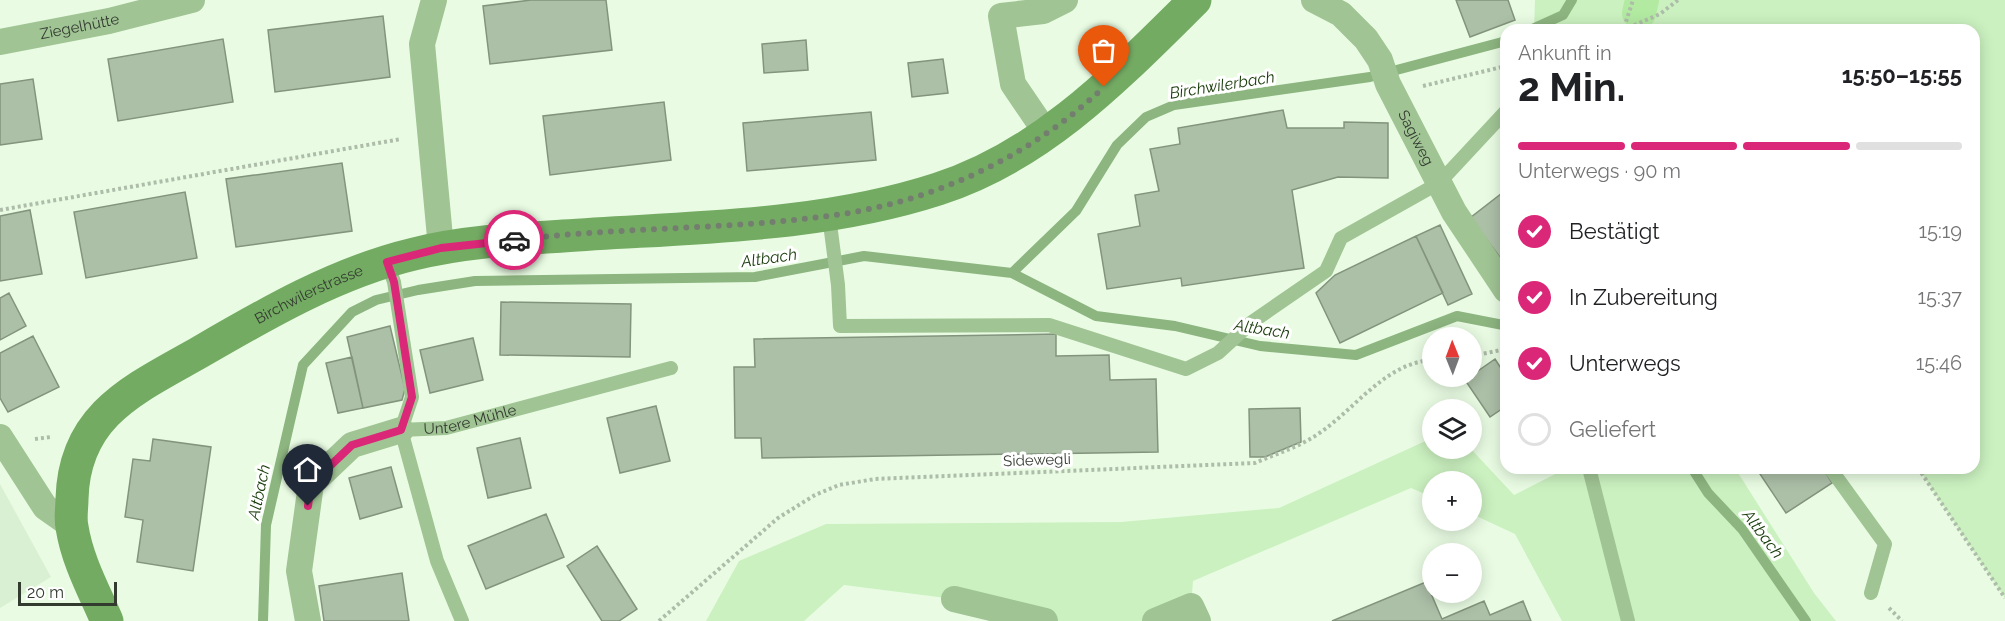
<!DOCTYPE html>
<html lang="de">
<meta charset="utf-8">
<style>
body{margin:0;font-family:Raleway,sans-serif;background:#f2f2f2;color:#202124;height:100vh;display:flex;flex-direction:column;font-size:22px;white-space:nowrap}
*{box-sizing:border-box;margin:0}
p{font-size:20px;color:#757577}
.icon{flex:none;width:33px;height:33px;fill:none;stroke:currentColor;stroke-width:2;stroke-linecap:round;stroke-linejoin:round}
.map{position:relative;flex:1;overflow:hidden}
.side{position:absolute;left:1500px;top:24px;width:480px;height:450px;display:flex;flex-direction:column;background:#fff;border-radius:18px;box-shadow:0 3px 15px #0003}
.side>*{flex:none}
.needle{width:39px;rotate:359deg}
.tools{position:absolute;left:1422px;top:327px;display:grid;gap:12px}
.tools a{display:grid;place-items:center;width:60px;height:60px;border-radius:50%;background:#fff;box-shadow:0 3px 15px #0003;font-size:30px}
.scale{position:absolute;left:18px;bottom:15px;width:99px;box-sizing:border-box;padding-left:6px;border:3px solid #333a30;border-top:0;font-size:16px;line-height:21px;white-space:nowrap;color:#333a30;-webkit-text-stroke:4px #fff;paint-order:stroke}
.pin{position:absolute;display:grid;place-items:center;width:51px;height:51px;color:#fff;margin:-62px -26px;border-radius:50% 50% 50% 0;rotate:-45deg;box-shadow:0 0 6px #0007}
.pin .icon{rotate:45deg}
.courier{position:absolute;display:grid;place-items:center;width:60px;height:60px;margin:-30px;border:4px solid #db2777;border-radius:50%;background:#fff;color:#222;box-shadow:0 2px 8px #0007}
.head em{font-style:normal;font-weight:700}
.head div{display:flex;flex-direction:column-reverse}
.head{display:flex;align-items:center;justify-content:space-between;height:102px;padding:0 18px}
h1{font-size:39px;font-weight:700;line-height:45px}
.bar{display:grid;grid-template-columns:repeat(4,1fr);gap:9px 6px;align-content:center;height:72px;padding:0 18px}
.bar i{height:8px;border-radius:4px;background:#e0e0e0}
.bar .current{background:#db2777}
.bar p{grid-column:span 4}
ol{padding:0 18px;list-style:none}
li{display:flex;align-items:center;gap:18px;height:66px}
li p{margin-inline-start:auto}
li .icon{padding:6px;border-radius:50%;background:#db2777;color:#fff;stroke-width:4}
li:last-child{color:#757577}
li i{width:33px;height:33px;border:3px solid #e0e0e0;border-radius:50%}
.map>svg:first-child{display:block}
.built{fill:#d9f0d2}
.green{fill:#cbf1c0}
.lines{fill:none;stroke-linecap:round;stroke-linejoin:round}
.stream{stroke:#8db580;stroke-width:10}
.canal{stroke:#b3eaa2;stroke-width:34}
.building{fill:#acbfa7;stroke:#83947d;stroke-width:1.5}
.path{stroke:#aebda9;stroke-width:4;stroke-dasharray:3 3;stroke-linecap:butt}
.lane{stroke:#a0c494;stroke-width:14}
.street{stroke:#a0c494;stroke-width:26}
.secondary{stroke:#74ab63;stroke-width:33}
.done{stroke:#737e6f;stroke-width:6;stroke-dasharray:0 10.8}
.route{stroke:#db2777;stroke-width:8}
.labels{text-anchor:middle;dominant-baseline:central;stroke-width:6;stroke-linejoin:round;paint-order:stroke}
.street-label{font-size:15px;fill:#333a30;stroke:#fff}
.water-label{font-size:16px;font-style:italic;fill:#173a09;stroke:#fff}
</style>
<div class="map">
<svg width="2005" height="621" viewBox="0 0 2005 621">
<rect width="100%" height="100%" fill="#e9fce3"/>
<path class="built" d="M0,484L51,577L0,608Z"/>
<path class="green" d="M1535,0H2005V598L1918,468H1974V30H1534Z
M1432,438V448L1471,449L1514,495L1567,468H1735L1814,593L1836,621H1562L1515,534L1472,514V482H1432V497L1411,488L1193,581L1191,606L1155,621H1045L954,599L844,585L804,621H706L739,561L826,524L1121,522L1279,508Z"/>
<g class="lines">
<path class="stream" d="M1530,30L1563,15L1572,0
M1012,273L1076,211L1117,145L1146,117L1174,105L1370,77L1506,41
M1692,468L1708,493L1742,529L1806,621
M263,621L266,525L303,365L352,312L376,300L418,290L475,281L755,277L864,256L1012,273L1096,316L1175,326L1260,346L1356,355L1457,316L1503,325"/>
<path class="canal" d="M1639,13L1642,0"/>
</g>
<path class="building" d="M531,0H606L612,50L490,64L483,6Z
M1456,0H1508L1515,20L1470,37Z
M383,16L390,77L275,92L268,30Z
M223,39L233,102L118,121L108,59Z
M806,40L808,70L764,73L762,44Z
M943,59L948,93L912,97L908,63Z
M33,79L42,139L0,145V84Z
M664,102L671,160L550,175L543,116Z
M1283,110L1287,128H1344V122L1388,123V178L1338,177L1292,190L1304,268L1182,286L1181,278L1107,289L1098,234L1140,226L1135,195L1159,191L1150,149L1180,144L1178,128Z
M871,112L876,160L747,171L743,123Z
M342,163L352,231L236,247L226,179Z
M1506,190V265L1470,218Z
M185,192L197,258L86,278L74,212Z
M30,210L42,274L0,281V216Z
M1440,225L1472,294L1448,305L1416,236Z
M1416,236L1443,293L1340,343L1316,293L1335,275Z
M9,293L26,326L0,340V298Z
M501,302L631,304L630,357L500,355Z
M390,326L405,389L402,400L363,408L347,337Z
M1056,334V356L1109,355L1110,380L1156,379L1158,452L762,458L761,438H735L734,367H755L754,339Z
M33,336L59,387L8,412L0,398V353Z
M473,338L483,380L430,393L420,350Z
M352,357L363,408L338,413L326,363Z
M1495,359L1506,376V406L1490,417L1465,380Z
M656,406L670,461L620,473L607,418Z
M1300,408L1301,442L1265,457H1250L1249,409Z
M520,438L531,488L488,498L477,448Z
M153,439L211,447L193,571L137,562L143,520L125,517L133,459L150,461Z
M391,467L402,507L360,519L349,478Z
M1756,468H1823L1832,483L1786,513Z
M546,514L564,557L486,589L468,546Z
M597,546L637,609L619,621H602L567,566Z
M402,573L409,621H324L319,586Z
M1426,582L1442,619L1484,601L1490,615L1523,601L1531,621H1332Z"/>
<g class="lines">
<path class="path" d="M1619,30L1624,28L1633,0
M1623,30L1660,14L1678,0
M1423,86L1506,66
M0,210L401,139
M1472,356L1506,349
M35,439L51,437
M1918,468L2005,598
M1889,608L1902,621
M659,621L778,518L815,495L839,485L875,479L1255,463C1273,455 1293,449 1310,439C1351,416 1382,363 1432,360"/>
<g class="lane">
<path d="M829,216L838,285L840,326L1049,325L1186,369L1218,353L1252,322L1326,271L1341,238L1439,183L1506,111"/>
<path d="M387,262L394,282L412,397L401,430L437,561L462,621"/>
<path id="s1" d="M401,430L446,428L671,368"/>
<path d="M1589,468L1628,621"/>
<path d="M1830,468L1885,544L1871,593"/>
</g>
<g class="street">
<path d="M434,0L422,44L441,248"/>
<path id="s2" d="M1314,0L1341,14L1366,39L1380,60L1388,84L1454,212L1506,290"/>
<path id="s3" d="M0,42L109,21L192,0"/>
<path d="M1047,134L1013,84L1001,16L1043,11L1065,0"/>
<path d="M0,437L45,507L72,526"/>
<path d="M954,599L1045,621"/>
<path d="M308,621L299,571L311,484L352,445L401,430"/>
<path d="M1155,621L1191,606L1198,621"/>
</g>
<path class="secondary" id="s4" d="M107,621C94,591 77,560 72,527C70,518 72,508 72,499C74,414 135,389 200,352C267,313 338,272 414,254C462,242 514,239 563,236C688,227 818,228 938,189C1042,156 1119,75 1195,0"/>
</g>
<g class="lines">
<path class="done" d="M514,240C618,227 724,230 828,216C931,203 1029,158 1104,87"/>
<path class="route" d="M308,506L311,484L352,445L401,430L412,397L394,282L387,262L441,248L514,240"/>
</g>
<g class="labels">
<g class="street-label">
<text stroke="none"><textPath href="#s3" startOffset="81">Ziegelhütte</textPath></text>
<text stroke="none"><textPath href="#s2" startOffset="177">Sagiweg</textPath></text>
<text stroke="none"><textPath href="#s4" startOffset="459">Birchwilerstrasse</textPath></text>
<text stroke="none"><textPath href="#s1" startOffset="70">Untere Mühle</textPath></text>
<text transform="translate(1037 460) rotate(-2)">Sidewegli</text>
</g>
<g class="water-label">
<text transform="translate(1222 85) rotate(-9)">Birchwilerbach</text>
<text transform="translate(769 258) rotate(-8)">Altbach</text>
<text transform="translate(1262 329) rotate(9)">Altbach</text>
<text transform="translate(259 492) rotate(-78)">Altbach</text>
<text transform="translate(1763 534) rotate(53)">Altbach</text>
</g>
</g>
</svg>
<div class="tools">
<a><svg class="needle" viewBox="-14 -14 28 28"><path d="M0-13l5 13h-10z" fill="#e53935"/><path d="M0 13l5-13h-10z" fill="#757577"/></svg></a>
<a><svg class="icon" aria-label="layers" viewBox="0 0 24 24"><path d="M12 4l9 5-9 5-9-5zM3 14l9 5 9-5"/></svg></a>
<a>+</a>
<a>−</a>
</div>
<div class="scale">20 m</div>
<div class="pin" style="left:1104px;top:87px;background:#ea580c"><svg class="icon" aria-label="bag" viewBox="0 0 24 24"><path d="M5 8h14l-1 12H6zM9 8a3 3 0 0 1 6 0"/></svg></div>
<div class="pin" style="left:308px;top:506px;background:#1f2937"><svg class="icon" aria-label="home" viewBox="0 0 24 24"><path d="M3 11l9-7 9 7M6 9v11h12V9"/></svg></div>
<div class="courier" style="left:514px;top:240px"><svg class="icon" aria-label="car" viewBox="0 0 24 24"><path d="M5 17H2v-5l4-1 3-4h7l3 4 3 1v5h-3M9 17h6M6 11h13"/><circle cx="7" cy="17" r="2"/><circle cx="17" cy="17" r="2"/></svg></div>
<section class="side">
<div class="head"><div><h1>2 Min.</h1><p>Ankunft in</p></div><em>15:50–15:55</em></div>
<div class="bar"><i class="current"></i><i class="current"></i><i class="current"></i><i></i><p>Unterwegs · 90 m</p></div>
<ol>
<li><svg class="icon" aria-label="check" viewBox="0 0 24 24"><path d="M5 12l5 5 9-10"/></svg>Bestätigt<p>15:19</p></li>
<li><svg class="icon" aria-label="check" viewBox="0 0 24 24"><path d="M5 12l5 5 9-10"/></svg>In Zubereitung<p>15:37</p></li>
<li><svg class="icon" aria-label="check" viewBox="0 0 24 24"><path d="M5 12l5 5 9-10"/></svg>Unterwegs<p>15:46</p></li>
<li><i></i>Geliefert</li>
</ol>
</section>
</div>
